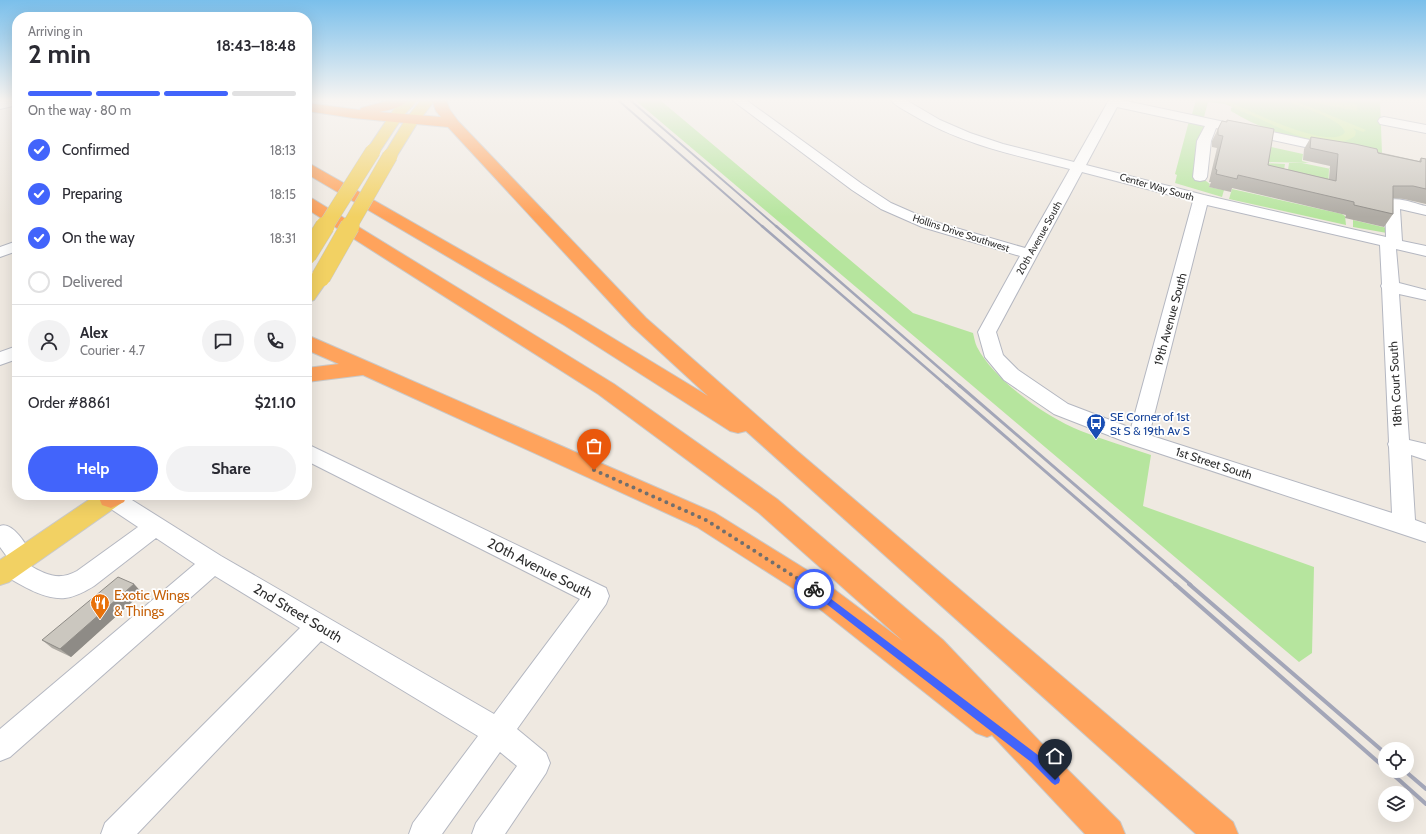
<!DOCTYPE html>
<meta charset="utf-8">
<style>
body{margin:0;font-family:Cabin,sans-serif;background:#f2f2f3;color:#2b2b33;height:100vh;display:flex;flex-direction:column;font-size:15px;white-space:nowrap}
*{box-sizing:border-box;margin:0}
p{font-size:13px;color:#7c7c81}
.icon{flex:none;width:22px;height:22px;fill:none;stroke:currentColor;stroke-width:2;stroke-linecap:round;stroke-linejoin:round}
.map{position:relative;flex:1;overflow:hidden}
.sheet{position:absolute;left:12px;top:12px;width:300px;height:488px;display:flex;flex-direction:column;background:#fff;border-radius:16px;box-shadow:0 4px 16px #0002}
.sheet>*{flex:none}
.buttons{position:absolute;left:1378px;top:742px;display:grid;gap:8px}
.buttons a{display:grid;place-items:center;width:36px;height:36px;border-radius:50%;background:#fff;box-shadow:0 4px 16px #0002;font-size:20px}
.pin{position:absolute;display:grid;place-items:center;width:34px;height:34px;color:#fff;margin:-41px -17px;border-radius:50% 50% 50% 0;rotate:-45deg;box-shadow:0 0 4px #0007}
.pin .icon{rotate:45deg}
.courier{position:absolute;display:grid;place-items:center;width:40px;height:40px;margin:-20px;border:3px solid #4264fb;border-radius:50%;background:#fff;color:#222;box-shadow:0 1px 5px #0007}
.headline em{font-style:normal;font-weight:700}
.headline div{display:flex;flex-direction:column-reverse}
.headline{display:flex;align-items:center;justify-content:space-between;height:68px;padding:0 16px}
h1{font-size:26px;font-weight:700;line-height:30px}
.bar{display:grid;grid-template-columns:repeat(4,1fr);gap:6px 4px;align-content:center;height:48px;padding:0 16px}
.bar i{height:5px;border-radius:3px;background:#e1e1e2}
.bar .active{background:#4264fb}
.bar p{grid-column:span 4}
.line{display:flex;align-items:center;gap:10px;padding:0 16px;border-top:1px solid #e1e1e2}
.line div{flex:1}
.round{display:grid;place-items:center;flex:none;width:42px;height:42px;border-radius:21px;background:#f2f2f3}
ol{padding:0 16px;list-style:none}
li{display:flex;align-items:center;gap:12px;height:44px}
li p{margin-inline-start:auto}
li .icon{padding:4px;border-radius:50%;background:#4264fb;color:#fff;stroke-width:4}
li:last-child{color:#7c7c81}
li i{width:22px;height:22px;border:2px solid #e1e1e2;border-radius:50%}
.cta{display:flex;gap:8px;margin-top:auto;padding:8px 16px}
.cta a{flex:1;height:46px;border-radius:24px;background:#4264fb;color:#fff;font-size:16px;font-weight:700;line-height:46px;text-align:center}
.cta a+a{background:#f2f2f3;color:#2b2b33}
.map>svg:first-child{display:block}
.green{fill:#b6e59e}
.pitch{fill:#c9ec9a}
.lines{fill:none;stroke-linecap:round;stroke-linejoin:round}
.minor-casing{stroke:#b4b7c1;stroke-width:2}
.major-casing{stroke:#c9c9c9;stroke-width:2}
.highway-casing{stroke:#c9c9c9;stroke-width:2}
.minor{fill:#fff;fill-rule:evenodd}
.major{fill:#f2d163;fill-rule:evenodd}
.highway{fill:#ffa35c;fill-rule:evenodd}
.rail-far3{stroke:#a3a6b8;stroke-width:2}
.rail-far2{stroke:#a3a6b8;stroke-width:2.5}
.rail-far1{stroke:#a3a6b8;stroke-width:3}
.rail{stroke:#a3a6b8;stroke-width:4}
.major-bridge-far1-casing{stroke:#c9c9c9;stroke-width:16;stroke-linecap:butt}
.major-bridge-casing{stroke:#c9c9c9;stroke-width:20;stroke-linecap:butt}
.major-bridge-far1{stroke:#f2d163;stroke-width:15}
.major-bridge{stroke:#f2d163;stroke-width:19}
.wall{fill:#afaba4}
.shaded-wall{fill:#8e8b86}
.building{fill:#cbc7bf;stroke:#8e8b86}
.route{fill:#4264fb}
.done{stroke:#726f6d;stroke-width:4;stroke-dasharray:0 7.2}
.labels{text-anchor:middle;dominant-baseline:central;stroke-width:3.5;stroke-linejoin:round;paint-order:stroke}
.far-street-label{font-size:10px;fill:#2e2e2e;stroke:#fff}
.street-label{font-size:12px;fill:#2e2e2e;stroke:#fff}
.transit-label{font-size:12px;fill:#164399;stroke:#fff;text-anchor:start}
.near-street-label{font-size:14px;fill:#2e2e2e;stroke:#fff}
.near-food-label{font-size:14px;fill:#c56008;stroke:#fff;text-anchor:start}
</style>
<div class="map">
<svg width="1426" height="834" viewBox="0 0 1426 834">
<rect width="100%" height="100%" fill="#efe9e1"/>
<path class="green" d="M635,100H660L913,313L973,333C974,337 975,343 977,347C995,381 1046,417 1081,431C1104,440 1128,447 1151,455L1143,506L1314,567L1312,653L1299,662Z
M1196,100H1380L1382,153C1330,147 1276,139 1231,111V108L1233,107L1225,104L1208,102L1203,121L1191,118Z
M1189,121L1205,126L1193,179L1206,181L1210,184L1209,187L1224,190L1222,197L1175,183L1177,175L1175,174Z
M1267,146L1303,154L1302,161L1309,163L1265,162Z
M1264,163L1285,164L1284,170H1288L1289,163H1302L1331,169H1329L1328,189L1238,171Z
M1232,189L1342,214L1345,216L1346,225L1229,199Z
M1353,220L1387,228V233L1353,227Z"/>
<path class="pitch" d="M1218,100H1227C1244,109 1333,152 1345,132C1340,118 1298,106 1283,100H1293L1366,130L1363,132L1353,128L1356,132L1355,136C1331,154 1284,130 1260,119C1246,113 1231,107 1218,100Z
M1315,100H1335L1357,104V111L1315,103Z"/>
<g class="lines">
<defs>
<path id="minor" d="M5,100H17V105L0,109V101Z
M732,100H746L862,184L891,203L932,221L1025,248L1070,169C1015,155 960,144 911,114C905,110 895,106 891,100H906L940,120L970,133L1003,144L1074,162L1109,100H1121L1338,146L1340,149L1338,152L1333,153L1216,128L1211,141L1207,177L1205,180L1200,181L1195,180L1193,177L1197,141L1205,126L1117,107L1086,165L1204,195L1386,237L1385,204C1392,193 1415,204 1426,206V215L1400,209L1402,241L1426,246V256L1396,249L1399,283L1426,290V300L1399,294L1409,440L1426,444V460L1411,455L1415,520L1426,524V542L1131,444L1054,414L1004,380L985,357L978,332L1020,256L922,227L881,209L852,190ZM1082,172L1193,201L1131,428L1068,404L1018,370L1003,355L996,332ZM1207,205L1380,245L1382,284L1381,286L1382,288L1389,442L1388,444L1389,447L1392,513L1149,435Z
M1384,117L1426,125V133L1380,124L1378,121L1380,118Z
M17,241V251L0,257V247Z
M17,346V359L0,365V352Z
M307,444L606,588L609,596L606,604L517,729L546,753L550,763L546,773L505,834H472L476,823L517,766L500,752L442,834H409L413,823L478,736L321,641L137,834H101L105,823L300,628L215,576L10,757L0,761V729L195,564L156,538L94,586C86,591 75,597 65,598C43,600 20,584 2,574L0,563L2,560L8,558L0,547V526C13,521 28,547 33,558L29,565C46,575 59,581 77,571L138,527L105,505L89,501L86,495H124L221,556L494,714L580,599L307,461Z"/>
<path id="major" d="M403,100H418L404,115L378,154L373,155L368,154L366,151L394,109Z
M421,100H435L418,122L395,159L390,160L385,159L383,156L405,120Z
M321,272L327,273L330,277L314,300L307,302C307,289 306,275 321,272Z
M96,495H126L123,502L9,582L0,585V560Z"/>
<path id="highway" d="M390,100H408C402,108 388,110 379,112L441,117L436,111L432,100H446L450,110L458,121L646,318L796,450L1233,822L1238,834H1196L746,431L738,433L730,431L564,325L307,174V163L312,165L578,317L708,396L632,326L448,127L353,118L307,111V103L360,110L361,108Z
M307,197L313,199L614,384L777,499L943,640L1045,747L1120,822L1125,834H1085L992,735L987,737L976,733L797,591L697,527L363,375L307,382V368L339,364L307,350V335L715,513L815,575L903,641L759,513L598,394L307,209Z
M100,495H127L124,502L111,508L102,505L99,498Z"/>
</defs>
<use href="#minor" class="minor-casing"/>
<use href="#major" class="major-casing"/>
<use href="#highway" class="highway-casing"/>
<use href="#minor" class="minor"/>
<use href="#major" class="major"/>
<use href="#highway" class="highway"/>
<path class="rail-far3" d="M618,100L763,227
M630,100L777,227"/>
<path class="rail-far2" d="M762,226L947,386
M776,226L960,386"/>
<path class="rail-far1" d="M946,385L1176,585
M959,385L1191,585"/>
<path class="rail" d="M1175,584L1385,768
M1189,584L1385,753
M1389,771L1426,804
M1405,771L1426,789"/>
<defs>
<path id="major-bridge-far1" d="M325,227L373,151
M349,227L390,156"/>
<path id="major-bridge" d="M307,255L325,226
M321,277L350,226"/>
</defs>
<use href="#major-bridge-far1" class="major-bridge-far1-casing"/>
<use href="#major-bridge" class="major-bridge-casing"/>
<use href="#major-bridge-far1" class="major-bridge-far1"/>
<use href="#major-bridge" class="major-bridge"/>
</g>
<path class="wall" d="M1227,120L1268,165L1329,179L1330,166L1303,160L1304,149L1311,137L1419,161L1421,158L1426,159V204L1404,199L1393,198V214L1384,227L1345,218L1346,215L1232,188L1231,192L1209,187L1211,182H1209L1217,148L1212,147V141L1222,121L1226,122Z
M134,584L142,593L71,657L52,648L42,640Z"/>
<path class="shaded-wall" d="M134,584L142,593L71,657L60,649Z"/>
<path class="building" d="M1227,120L1274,129L1268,165L1336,181L1338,154L1310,148L1311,137L1355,144L1377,149L1378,153L1421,162V158L1426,159V189L1413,186H1393V214L1354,205V202L1238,175L1237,179L1216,174L1217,170L1215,169L1223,136L1218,135V129L1222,121L1227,122Z
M118,577L134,584L60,649L42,640Z"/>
<linearGradient id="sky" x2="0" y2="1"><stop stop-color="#7abfeb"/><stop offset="0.46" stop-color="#f8f5f2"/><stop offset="1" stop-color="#f8f5f2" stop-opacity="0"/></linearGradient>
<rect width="1426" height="217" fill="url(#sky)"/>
<path class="route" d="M814,586L1038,755L1059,777L1060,780L1059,783L1055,785L1052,783L1031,762L811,592L810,589Z"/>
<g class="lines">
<path class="done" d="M594,470L706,520L814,589"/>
</g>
<defs>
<symbol id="bus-pin" viewBox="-11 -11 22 30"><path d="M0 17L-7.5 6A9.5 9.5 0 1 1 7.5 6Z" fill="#1a4fb4" stroke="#fff"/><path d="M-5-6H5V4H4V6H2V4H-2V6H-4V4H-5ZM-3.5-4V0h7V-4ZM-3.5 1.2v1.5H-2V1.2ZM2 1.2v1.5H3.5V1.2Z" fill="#fff"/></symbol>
<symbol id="restaurant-pin" viewBox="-11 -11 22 30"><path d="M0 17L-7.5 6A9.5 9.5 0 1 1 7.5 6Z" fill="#e8710a" stroke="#fff"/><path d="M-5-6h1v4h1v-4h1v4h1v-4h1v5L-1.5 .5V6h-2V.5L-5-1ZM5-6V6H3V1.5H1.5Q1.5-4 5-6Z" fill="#fff"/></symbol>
</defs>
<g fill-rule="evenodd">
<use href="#bus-pin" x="1085" y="412" width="22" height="30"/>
<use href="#restaurant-pin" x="89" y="592" width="22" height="30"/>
</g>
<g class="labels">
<g class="far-street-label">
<text transform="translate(1157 187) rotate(16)">Center Way South</text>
<text transform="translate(961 233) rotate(18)">Hollins Drive Southwest</text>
<text transform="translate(1039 238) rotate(-61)">20th Avenue South</text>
</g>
<g class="street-label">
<text transform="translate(1170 319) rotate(-75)">19th Avenue South</text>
<text transform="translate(1395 384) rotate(-93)">18th Court South</text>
<text transform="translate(1214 463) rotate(18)">1st Street South</text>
</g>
<g class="transit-label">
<text x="1110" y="416">SE Corner of 1st<tspan x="1110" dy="14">St S &amp; 19th Av S</tspan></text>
</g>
<g class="near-street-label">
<text transform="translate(540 568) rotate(27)">20th Avenue South</text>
<text transform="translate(298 613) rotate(31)">2nd Street South</text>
</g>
<g class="near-food-label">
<text x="114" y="595">Exotic Wings<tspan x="114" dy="16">&amp; Things</tspan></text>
</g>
</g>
</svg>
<div class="buttons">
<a><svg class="icon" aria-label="locate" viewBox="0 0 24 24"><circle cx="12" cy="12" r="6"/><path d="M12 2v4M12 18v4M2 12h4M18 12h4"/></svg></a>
<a><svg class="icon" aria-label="layers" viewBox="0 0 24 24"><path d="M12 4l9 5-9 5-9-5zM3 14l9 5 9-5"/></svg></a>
</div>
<div class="pin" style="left:594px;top:470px;background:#ea580c"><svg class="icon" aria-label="bag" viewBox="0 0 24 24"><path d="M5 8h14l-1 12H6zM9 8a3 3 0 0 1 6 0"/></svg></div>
<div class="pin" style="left:1055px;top:780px;background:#1f2937"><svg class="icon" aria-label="home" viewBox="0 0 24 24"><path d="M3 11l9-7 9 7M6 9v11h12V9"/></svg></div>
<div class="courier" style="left:814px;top:589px"><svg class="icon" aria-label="bike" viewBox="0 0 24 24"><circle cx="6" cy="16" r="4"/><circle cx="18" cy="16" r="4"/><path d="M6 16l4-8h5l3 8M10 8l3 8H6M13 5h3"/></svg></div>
<section class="sheet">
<div class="headline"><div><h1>2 min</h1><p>Arriving in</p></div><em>18:43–18:48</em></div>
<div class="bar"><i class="active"></i><i class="active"></i><i class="active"></i><i></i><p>On the way · 80 m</p></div>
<ol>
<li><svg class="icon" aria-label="check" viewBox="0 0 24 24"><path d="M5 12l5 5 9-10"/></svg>Confirmed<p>18:13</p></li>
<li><svg class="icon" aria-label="check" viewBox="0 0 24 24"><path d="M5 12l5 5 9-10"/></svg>Preparing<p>18:15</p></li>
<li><svg class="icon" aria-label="check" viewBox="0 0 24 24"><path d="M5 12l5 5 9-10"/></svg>On the way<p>18:31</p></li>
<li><i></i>Delivered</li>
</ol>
<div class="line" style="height:72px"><a class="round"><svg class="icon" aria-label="person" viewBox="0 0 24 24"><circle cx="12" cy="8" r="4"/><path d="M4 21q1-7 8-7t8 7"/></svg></a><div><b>Alex</b><p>Courier · 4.7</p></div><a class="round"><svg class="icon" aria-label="chat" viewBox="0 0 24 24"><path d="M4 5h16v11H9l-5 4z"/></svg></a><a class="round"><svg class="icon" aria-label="phone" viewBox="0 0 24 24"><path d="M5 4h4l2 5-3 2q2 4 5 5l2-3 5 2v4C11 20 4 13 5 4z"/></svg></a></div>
<div class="line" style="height:52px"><div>Order #8861</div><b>$21.10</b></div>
<div class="cta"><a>Help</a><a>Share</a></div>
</section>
</div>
